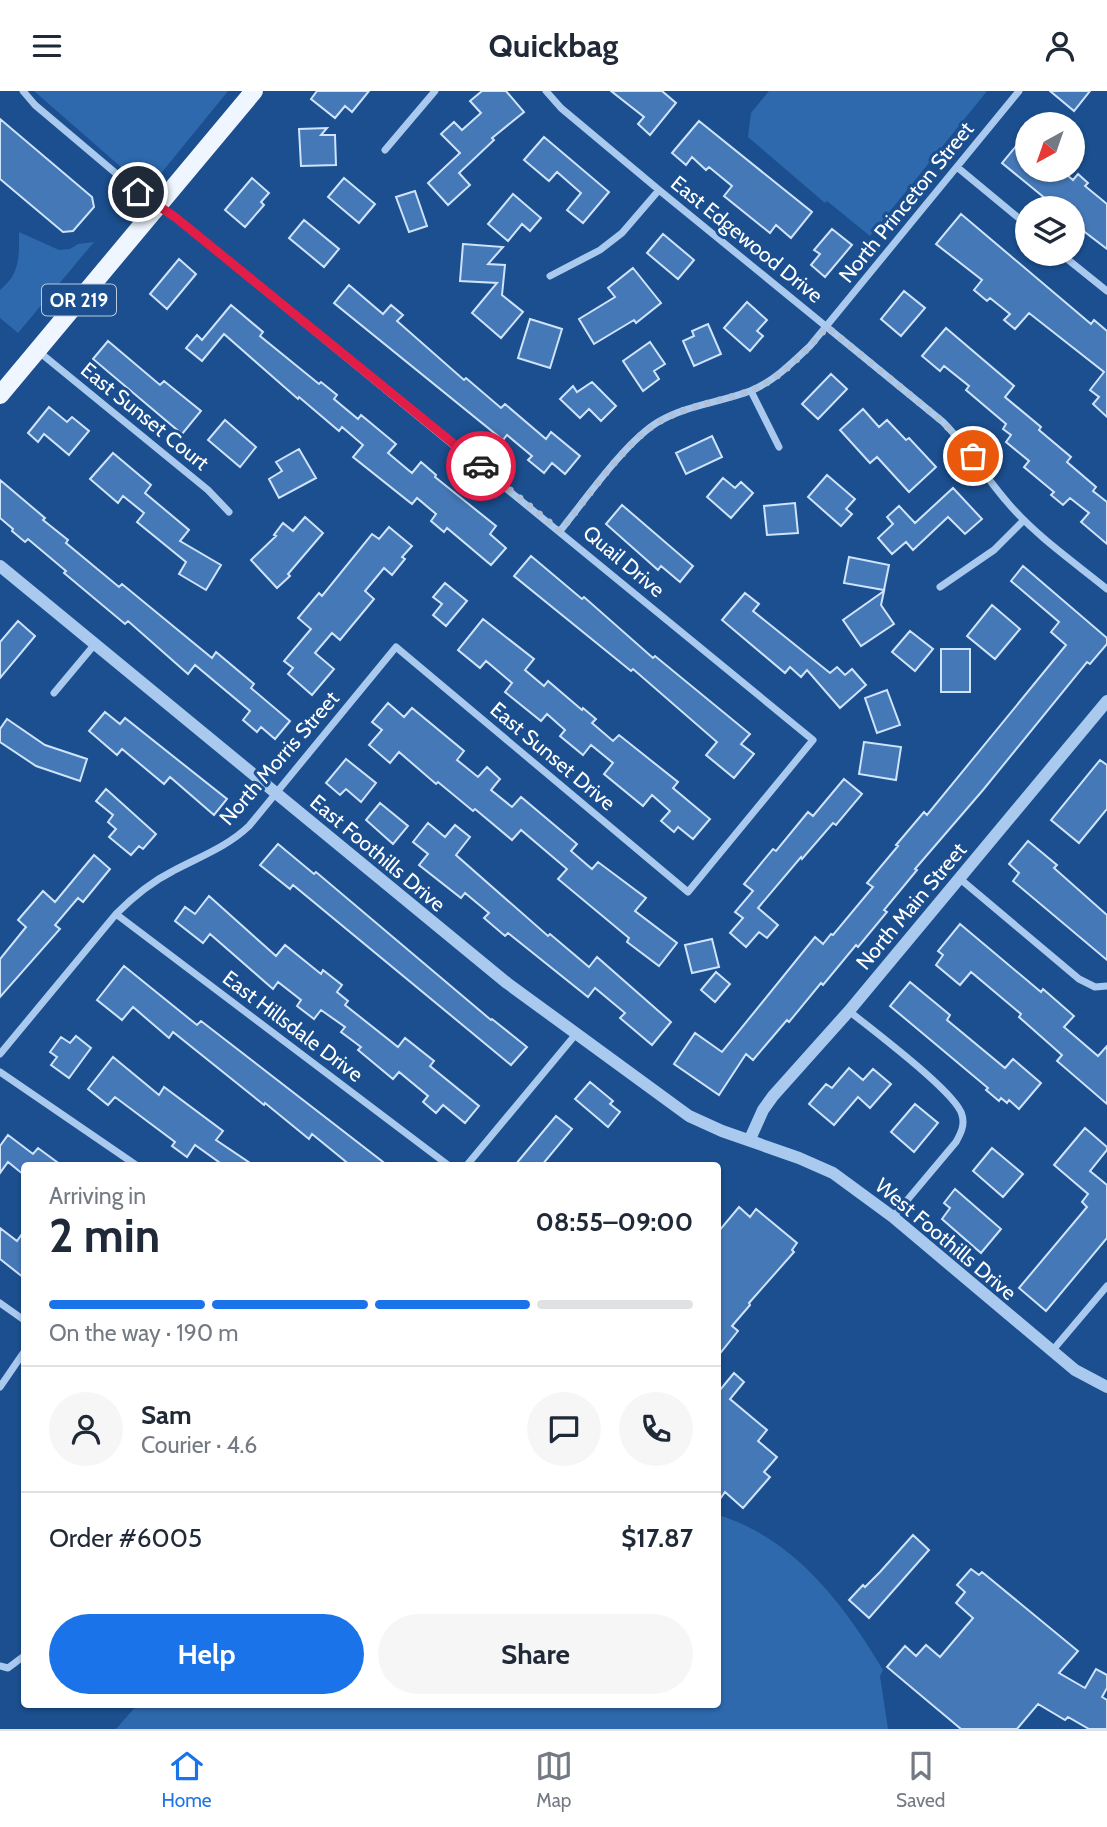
<!DOCTYPE html>
<meta charset="utf-8">
<style>
body{margin:0;font-family:Cabin,sans-serif;background:#f6f6f7;color:#1f2937;height:100vh;display:flex;flex-direction:column;font-size:26px;white-space:nowrap}
*{box-sizing:border-box;margin:0}
p{font-size:23px;color:#747a83}
.icon{flex:none;width:38px;height:38px;fill:none;stroke:currentColor;stroke-width:2;stroke-linecap:round;stroke-linejoin:round}
.map{position:relative;flex:1;overflow:hidden}
.drawer{position:absolute;left:21px;top:1071px;width:700px;height:546px;display:flex;flex-direction:column;background:#fff;border-radius:7px;box-shadow:0 2px 5px #0004}
.drawer>*{flex:none}
.needle{width:46px;rotate:220deg}
.buttons{position:absolute;left:1015px;top:21px;display:grid;gap:14px}
.buttons a{display:grid;place-items:center;width:70px;height:70px;border-radius:50%;background:#fff;box-shadow:0 2px 5px #0004;font-size:35px}
.pin{position:absolute;display:grid;place-items:center;width:60px;height:60px;color:#fff;margin:-30px;border:4px solid #fff;border-radius:50%;box-shadow:0 2px 7px #0007}
.courier{position:absolute;display:grid;place-items:center;width:70px;height:70px;margin:-35px;border:5px solid #e11d48;border-radius:50%;background:#fff;color:#222;box-shadow:0 2px 9px #0007}
.headline em{font-style:normal;font-weight:700}
.headline div{display:flex;flex-direction:column-reverse}
.headline{display:flex;align-items:center;justify-content:space-between;height:119px;padding:0 28px}
h1{font-size:46px;font-weight:700;line-height:52px}
.bar{display:grid;grid-template-columns:repeat(4,1fr);gap:10px 7px;align-content:center;height:84px;padding:0 28px}
.bar i{height:9px;border-radius:5px;background:#e0e1e3}
.bar .active{background:#1a73e8}
.bar p{grid-column:span 4}
.line{display:flex;align-items:center;gap:18px;padding:0 28px;border-top:2px solid #e0e1e3}
.line div{flex:1}
.round{display:grid;place-items:center;flex:none;width:74px;height:74px;border-radius:37px;background:#f6f6f7}
.cta{display:flex;gap:14px;margin-top:auto;padding:14px 28px}
.cta a{flex:1;height:80px;border-radius:42px;background:#1a73e8;color:#fff;font-size:28px;font-weight:700;line-height:80px;text-align:center}
.cta a+a{background:#f6f6f7;color:#1f2937}
header{display:flex;justify-content:space-between;align-items:center;height:91px;padding:0 28px;background:#fff;font-size:32px;font-weight:700}
.dock{display:flex;justify-content:space-around;align-items:center;height:98px;border-top:2px solid #e0e1e3;background:#fff;font-size:19px;color:#747a83}
.dock a{display:grid;justify-items:center;gap:4px}
.dock .active{color:#1a73e8}
.map>svg:first-child{display:block}
.green{fill:#2e69ad}
.building{fill:#4478b7;stroke:#cfe3fa;stroke-width:2}
.lines{fill:none;stroke-linecap:round;stroke-linejoin:round}
.minor{stroke:#a9c9ee;stroke-width:7}
.tertiary{stroke:#a9c9ee;stroke-width:12}
.primary{stroke:#f0f6ff;stroke-width:18}
.done{stroke:#afc1d8;stroke-width:7;stroke-dasharray:0 12.6}
.route{stroke:#e11d48;stroke-width:9}
.labels{text-anchor:middle;dominant-baseline:central;stroke-width:6;stroke-linejoin:round;paint-order:stroke}
.shield{fill:#1b4f8f;stroke:#bbcadd;stroke-width:2}
.shield-label{font-size:19px;font-weight:bold;fill:#fff}
.street-label{font-size:21px;fill:#fff;stroke:#1b4f8f}
</style>
<header><svg class="icon" aria-label="menu" viewBox="0 0 24 24"><path d="M4 6h16M4 12h16M4 18h16"/></svg>Quickbag<svg class="icon" aria-label="person" viewBox="0 0 24 24"><circle cx="12" cy="8" r="4"/><path d="M4 21q1-7 8-7t8 7"/></svg></header>
<div class="map">
<svg width="1107" height="1638" viewBox="0 0 1107 1638">
<rect width="100%" height="100%" fill="#1b4f8f"/>
<path class="green" d="M34,0H228L154,91L146,93L129,83Z
M769,0H987L870,145L827,110L825,112L748,46L751,22Z
M19,141L59,159L70,158L78,153L94,151L18,242L0,227V199C21,182 19,164 19,141Z
M718,1424C794,1447 844,1513 883,1579L880,1585L888,1638H116L137,1614H718Z"/>
<path class="building" d="M317,0H369L352,21L345,15L335,27L311,8Z
M482,0H506L524,21L492,47L494,49L459,82L470,94L448,114L428,92L460,62L441,43L454,31L462,39L481,22L470,10Z
M611,0H662L676,12L650,44L638,33L644,26Z
M1050,0H1090L1074,20Z
M0,28L92,106L94,116L73,140L63,141L0,88Z
M699,30L812,121L791,147L776,134L770,142L724,105L732,95L709,76L706,79L692,66L686,74L672,62Z
M327,37L321,44H335L336,74L301,75L299,38Z
M1027,42V79H1061L1073,89L1078,83L1088,92L1085,95L1107,113V158L1073,132V117H1057L1002,72Z
M544,46L609,101L583,132L567,119L581,102L557,81L549,90L524,69Z
M252,87L269,102L261,111L264,114L245,136L225,119Z
M344,87L375,113L359,132L328,106Z
M415,100L427,135L409,141L396,106Z
M513,103L541,127L530,140L522,133L508,150L488,133Z
M961,123L1091,233L1094,229L1107,240V326L1093,313L1099,306L1090,299L1104,281L1029,222L1015,238L1004,229L1010,223L990,207L987,210L974,199L982,189L936,153Z
M304,129L339,158L324,176L289,147Z
M832,138L852,154L825,186L811,174L820,163L814,159Z
M663,143L694,169L678,188L647,162Z
M463,153L503,156L488,173L505,174L502,204L523,221L501,247L472,222L497,192L460,190Z
M179,168L196,183L167,218L150,203Z
M633,177L661,212L636,232L634,229L594,253L579,228L615,206L608,197Z
M349,194L383,223L391,214L403,224L397,230L464,289L466,287L501,317L505,313L546,348L551,341L580,365L565,383L552,372L544,382L528,369L532,365L507,344L503,349L334,212Z
M904,200L925,217L901,245L881,228Z
M747,211L767,229L757,240L763,245L750,260L724,237Z
M231,214L263,241L260,245L319,293L321,291L337,304L334,308L358,328L361,324L396,353L388,362L412,382L421,371L436,384L435,386L496,435L490,443L506,457L491,474L447,437L444,441L431,430L436,423L417,407L412,413L353,366L363,354L342,336L339,340L299,306L298,308L224,243L202,270L186,257L197,244L202,249Z
M530,228L562,238L550,277L518,267Z
M708,233L721,263L694,275L683,250L694,245L692,240Z
M946,237L1014,295L1005,306L1041,336L1039,339L1071,366L1067,371L1096,396L1093,400L1107,411V453L1081,431L1089,422L1070,407L1063,414L1051,404L1054,401L1024,376L1029,370L1006,351L1011,344L1003,338L1006,333L966,299L969,295L944,275L940,280L922,265Z
M108,250L160,294L164,290L201,320L182,343L93,268Z
M650,251L665,273L654,280L659,288L643,300L623,270Z
M831,283L847,298L818,328L802,313Z
M592,291L616,315L601,330L589,318L580,327L560,308L573,295L577,301Z
M49,316L67,331L72,326L89,340L69,364L44,343L38,351L28,342Z
M863,318L879,336L887,329L906,349L909,347L936,376L909,401L877,366L870,372L840,339Z
M225,329L256,356L240,376L208,349Z
M712,345L722,366L686,383L676,362Z
M299,358L316,387L279,407L269,388L282,380L276,371Z
M113,362L151,394L145,402L189,439L180,450L221,474L206,499L179,483L186,471L137,431L144,422L123,405L118,412L90,388Z
M827,384L855,408L846,418L852,423L841,435L808,406Z
M723,387L735,397L741,391L753,402L731,427L707,406Z
M0,389L45,427L43,429L68,449L66,452L119,496L122,493L212,567L216,561L254,593L251,597L290,630L275,648L261,636L257,641L243,629L250,620L195,574L188,583L128,530L125,533L64,482L66,480L28,448L25,451L12,440L13,438L0,427Z
M953,397L982,428L965,443L948,426L913,459L906,451L892,463L878,447L893,433L887,426L899,415L915,432Z
M795,412L798,442L767,444L764,415Z
M622,414L693,475L680,491L661,475L658,479L606,433Z
M305,426L323,442L288,483L290,485L277,497L251,469L276,445L274,444L283,432L293,440Z
M389,436L412,455L402,466L405,468L392,484L384,477L365,500L374,508L340,549L332,542L315,562L334,578L312,604L288,583L293,577L284,570L311,538L298,527L319,502L322,505L372,443L379,448Z
M531,465L582,508L584,506L653,567L655,565L750,643L741,653L754,663L734,687L706,664L717,651L633,578L631,580L514,485Z
M849,466L889,474L884,499L844,492Z
M1023,475L1107,547V553L1090,573L1087,571L983,699L915,778L917,779L884,819L887,821L858,856L856,854L823,894L821,892L789,931L787,929L753,969L746,963L719,1004L674,973L695,942L722,961L815,846L823,853L831,843L833,844L873,796L867,792L898,755L896,754L924,721L927,724L1066,554L1051,541L1059,531L1011,490Z
M445,492L467,510L446,535L433,524L442,513L433,506Z
M884,500L881,514L894,533L861,555L843,529Z
M745,502L759,513L753,520L830,582L837,576L845,584L852,578L866,594L840,617L807,579L801,586L790,576L785,582L722,529Z
M992,514L1020,538L995,568L967,545Z
M483,528L534,568L525,579L544,595L548,590L582,619L583,617L596,628L592,632L613,650L619,644L678,691L673,697L710,728L693,748L678,736L674,741L661,730L670,720L652,704L643,715L604,683L613,672L591,654L583,664L560,645L565,639L547,623L541,630L505,601L512,592L486,570L480,577L458,559Z
M18,530L35,545L0,587V551Z
M910,540L933,558L915,580L892,561Z
M941,558H970V601H941Z
M887,599L900,634L877,642L865,607Z
M388,612L404,626L412,617L464,660L457,669L478,686L487,676L500,688L491,699L512,716L521,706L577,753L571,760L592,778L598,771L646,807L635,820L677,852L659,875L627,851L629,847L558,788L567,778L521,739L512,749L475,718L473,720L438,691L436,693L399,661L390,672L369,654L382,639L372,631Z
M105,621L120,633L125,627L227,708L214,724L170,686L164,693L122,658L117,664L89,640Z
M7,628L45,654L87,668L80,690L36,675L0,651V638Z
M864,651L901,656L896,689L859,683Z
M346,668L376,692L361,711L346,698L340,704L326,692Z
M1100,669L1107,674V718L1079,752L1051,729Z
M844,688L862,703L836,734L833,732L802,768L801,766L758,817L778,834L767,847L759,841L746,856L730,842L743,827L735,821L753,800L744,793L773,758L776,760L808,721L813,725Z
M106,698L156,743L143,758L139,755L131,764L109,746L116,738L108,731L113,724L96,710Z
M380,712L408,735L393,753L366,729Z
M428,732L445,746L455,734L470,746L456,764L548,845L550,843L589,876L597,866L671,931L652,954L620,927L625,922L595,897L588,906L508,842L505,845L484,827L489,822L465,802L461,807L419,774L428,763L413,751Z
M1028,750L1057,774L1054,777L1107,824V869L1013,790L1019,782L1009,773Z
M278,753L314,783L316,781L491,929L492,928L527,956L511,974L293,794L290,798L260,774Z
M94,764L110,778L83,811L78,807L55,834L60,838L0,906V868L26,836L18,829L43,800L55,811Z
M209,805L276,865L285,854L321,883L323,879L342,894L337,901L348,910L345,914L398,956L405,947L434,970L430,975L479,1015L465,1032L443,1014L436,1022L423,1011L428,1005L399,981L393,988L358,959L361,956L341,941L345,936L321,919L314,928L297,915L301,909L278,891L273,898L210,843L203,852L175,830L185,816L195,823Z
M960,833L1041,901L1043,898L1074,925L1064,936L1098,965L1107,955V1013L1057,970L1062,964L1019,926L1021,923L971,881L960,894L936,874L943,864L938,860Z
M712,848L719,876L692,882L685,854Z
M124,875L197,934L201,930L387,1074H350L312,1043L309,1048L265,1012L264,1014L173,941L169,947L133,916L122,929L97,909Z
M716,881L730,893L715,911L701,899Z
M910,891L950,924L947,929L1005,977L1013,968L1041,992L1019,1018L1009,1009L1007,1012L1001,1007L999,1010L986,999L988,997L890,915Z
M76,945L91,957L69,987L51,974L57,966L50,961L61,946L70,952Z
M113,966L159,1004L164,996L223,1040L216,1049L253,1074H223L195,1054L187,1066L172,1055L175,1051L115,1006L108,1014L88,998Z
M849,977L863,989L873,978L891,993L870,1017L858,1006L834,1034L809,1013L826,993L832,997Z
M590,991L613,1010L610,1013L620,1021L608,1036L575,1008Z
M915,1013L938,1032L914,1061L891,1041Z
M556,1025L572,1038L542,1074H515Z
M1085,1037L1107,1056V1059L1090,1080L1107,1094V1147L1046,1220L1019,1197L1087,1116L1082,1111L1088,1103L1054,1074Z
M8,1044L33,1063L38,1057L61,1074H24V1084L8,1071L0,1082V1055Z
M992,1057L1023,1083L1003,1106L973,1080Z
M955,1098L1001,1138L981,1162L942,1128L950,1117L944,1112Z
M739,1116L750,1126L756,1118L797,1152L792,1159L794,1161L749,1212L750,1214L732,1235L738,1240L718,1265V1141Z
M0,1137L17,1150L24,1140V1187L0,1168Z
M734,1282L744,1291L730,1308L767,1339L758,1350L777,1366L764,1381L770,1386L743,1417L725,1401L718,1411V1297L720,1299Z
M913,1444L929,1459L869,1527L849,1509L863,1494L865,1496L880,1481Z
M971,1478L979,1484L982,1481L1078,1560L1059,1582L1085,1597L1096,1578L1107,1584V1597L1102,1606L1107,1609V1638H1089L1068,1626L1065,1629L1038,1613L1017,1638H961L887,1576L905,1555L916,1565L926,1554L940,1566L973,1527L956,1512L965,1501L957,1494Z"/>
<g class="lines">
<path class="minor" d="M546,0L561,17L659,99L943,331C968,356 985,386 1008,412C1036,445 1074,471 1107,498
M385,59L435,0
M957,76L1027,134
M1061,163L1107,200
M550,185L600,159L622,142L659,99
M38,260L208,399L229,421
M751,300L779,356
M560,440C585,409 625,351 658,331C687,314 718,312 750,300C773,291 792,272 810,255L1019,0
M940,496L994,459L1024,429
M54,602L95,553
M959,787L1079,888L1095,896L1107,895
M116,823L448,1074
M849,920C871,938 957,1002 962,1024C965,1034 961,1042 956,1051L893,1126
M0,963L116,823C133,806 151,791 173,780C199,766 227,756 249,735L396,556L688,801L813,649L175,126L138,101L35,14L23,0
M0,981L136,1074
M467,1074L576,943
M0,1212L24,1229
M1052,1260L1107,1195
M0,1296L24,1261
M0,1575L8,1577L24,1565"/>
<path class="tertiary" d="M0,475L507,892L689,1025L722,1040L799,1067L833,1082L893,1126L1075,1279L1107,1296
M750,1048L763,1019L773,1005L849,920L1107,610"/>
<path class="primary" d="M0,304L254,0"/>
</g>
<g class="lines">
<path class="done" d="M481,375L560,440C586,409 624,352 657,332C686,314 717,312 749,300C780,289 805,261 827,236L943,331L973,365"/>
<path class="route" d="M138,101L175,126L481,375"/>
</g>
<g class="labels">
<rect class="shield" x="42" y="193.5" width="74" height="31" rx="5"/>
<g class="shield-label">
<text x="79" y="209">OR 219</text>
</g>
<g class="street-label">
<text transform="translate(906 111) rotate(-51)">North Princeton Street</text>
<text transform="translate(747 148) rotate(39)">East Edgewood Drive</text>
<text transform="translate(145 325) rotate(39)">East Sunset Court</text>
<text transform="translate(624 470) rotate(40)">Quail Drive</text>
<text transform="translate(553 665) rotate(40)">East Sunset Drive</text>
<text transform="translate(279 667) rotate(-49)">North Morris Street</text>
<text transform="translate(378 762) rotate(40)">East Foothills Drive</text>
<text transform="translate(911 815) rotate(-50)">North Main Street</text>
<text transform="translate(293 935) rotate(37)">East Hillsdale Drive</text>
<text transform="translate(946 1148) rotate(40)">West Foothills Drive</text>
</g>
</g>
</svg>
<div class="buttons">
<a><svg class="needle" viewBox="-14 -14 28 28"><path d="M0-13l5 13h-10z" fill="#e53935"/><path d="M0 13l5-13h-10z" fill="#747a83"/></svg></a>
<a><svg class="icon" aria-label="layers" viewBox="0 0 24 24"><path d="M12 4l9 5-9 5-9-5zM3 14l9 5 9-5"/></svg></a>
</div>
<div class="pin" style="left:973px;top:365px;background:#ea580c"><svg class="icon" aria-label="bag" viewBox="0 0 24 24"><path d="M5 8h14l-1 12H6zM9 8a3 3 0 0 1 6 0"/></svg></div>
<div class="pin" style="left:138px;top:101px;background:#1f2937"><svg class="icon" aria-label="home" viewBox="0 0 24 24"><path d="M3 11l9-7 9 7M6 9v11h12V9"/></svg></div>
<div class="courier" style="left:481px;top:375px"><svg class="icon" aria-label="car" viewBox="0 0 24 24"><path d="M5 17H2v-5l4-1 3-4h7l3 4 3 1v5h-3M9 17h6M6 11h13"/><circle cx="7" cy="17" r="2"/><circle cx="17" cy="17" r="2"/></svg></div>
<section class="drawer">
<div class="headline"><div><h1>2 min</h1><p>Arriving in</p></div><em>08:55–09:00</em></div>
<div class="bar"><i class="active"></i><i class="active"></i><i class="active"></i><i></i><p>On the way · 190 m</p></div>
<div class="line" style="height:126px"><a class="round"><svg class="icon" aria-label="person" viewBox="0 0 24 24"><circle cx="12" cy="8" r="4"/><path d="M4 21q1-7 8-7t8 7"/></svg></a><div><b>Sam</b><p>Courier · 4.6</p></div><a class="round"><svg class="icon" aria-label="chat" viewBox="0 0 24 24"><path d="M4 5h16v11H9l-5 4z"/></svg></a><a class="round"><svg class="icon" aria-label="phone" viewBox="0 0 24 24"><path d="M5 4h4l2 5-3 2q2 4 5 5l2-3 5 2v4C11 20 4 13 5 4z"/></svg></a></div>
<div class="line" style="height:91px"><div>Order #6005</div><b>$17.87</b></div>
<div class="cta"><a>Help</a><a>Share</a></div>
</section>
</div>
<nav class="dock">
<a class="active"><svg class="icon" aria-label="home" viewBox="0 0 24 24"><path d="M3 11l9-7 9 7M6 9v11h12V9"/></svg>Home</a>
<a><svg class="icon" aria-label="map" viewBox="0 0 24 24"><path d="M3 6l6-2 6 2 6-2v14l-6 2-6-2-6 2zM9 4v14M15 6v14"/></svg>Map</a>
<a><svg class="icon" aria-label="saved" viewBox="0 0 24 24"><path d="M7 4h10v16l-5-4-5 4z"/></svg>Saved</a>
</nav>
